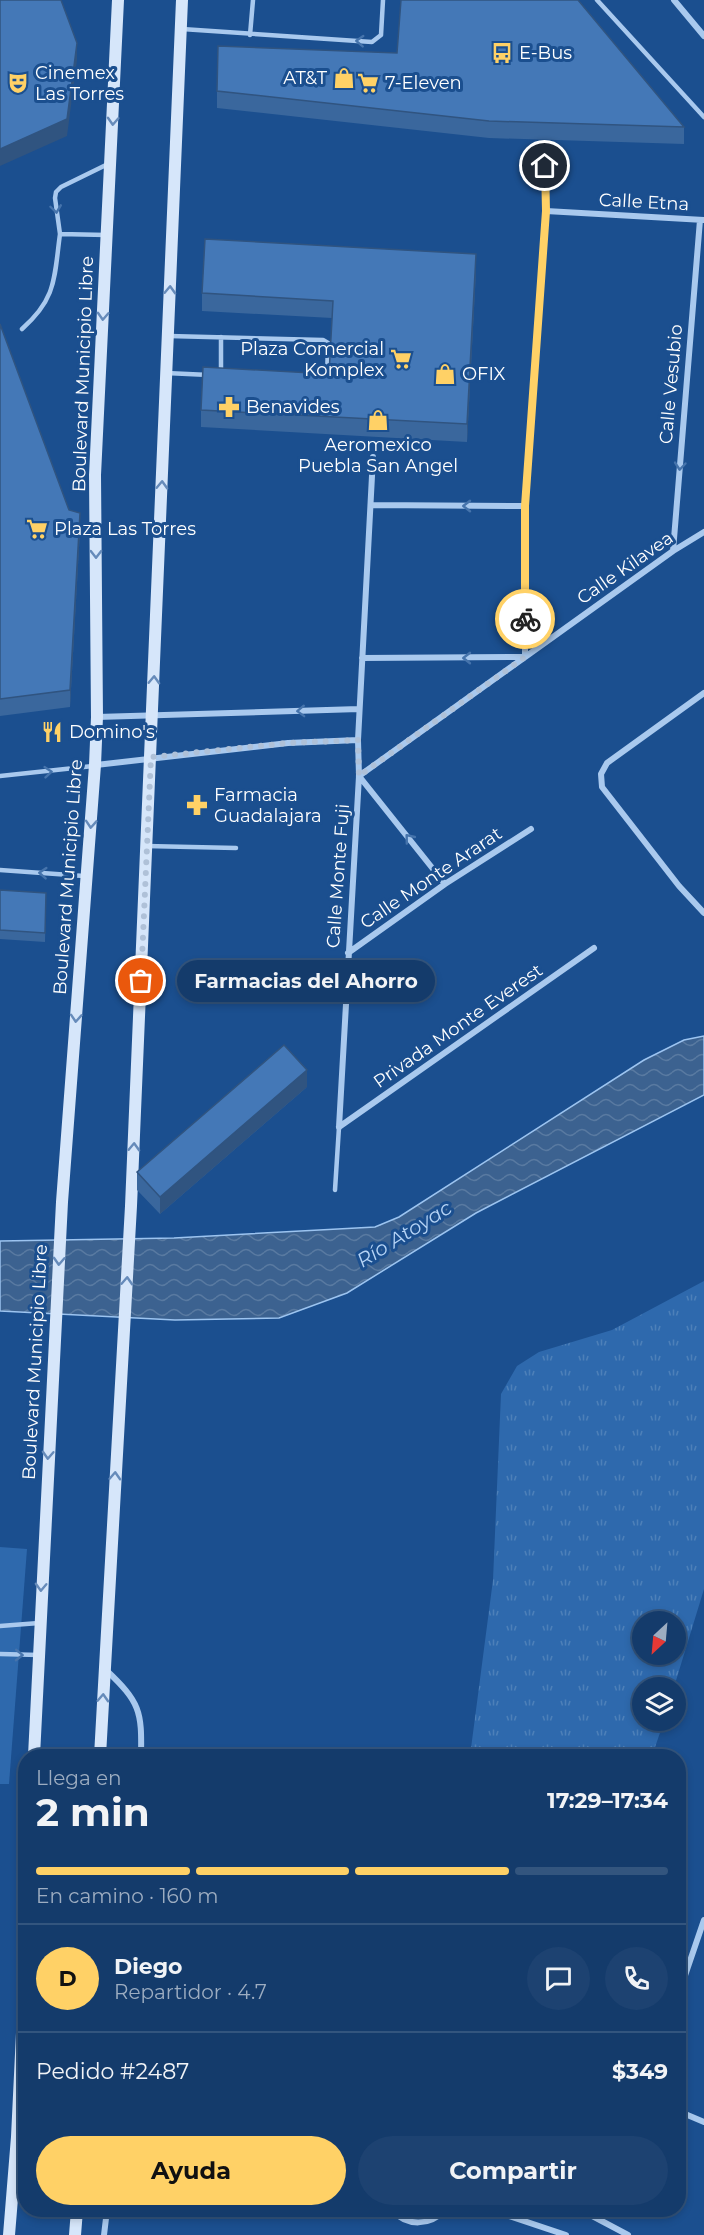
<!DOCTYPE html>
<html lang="es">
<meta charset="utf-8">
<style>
body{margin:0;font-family:Montserrat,sans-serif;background:#1d4271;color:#f1f3f6;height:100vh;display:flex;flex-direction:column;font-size:22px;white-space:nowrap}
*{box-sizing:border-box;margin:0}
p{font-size:20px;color:#9dadc1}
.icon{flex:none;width:33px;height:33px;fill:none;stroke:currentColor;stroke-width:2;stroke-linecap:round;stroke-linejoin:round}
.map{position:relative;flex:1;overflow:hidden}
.side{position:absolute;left:18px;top:1749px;width:668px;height:468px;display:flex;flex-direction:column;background:#143b6b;border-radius:24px;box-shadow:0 3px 9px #0003,0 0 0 2px #33557e}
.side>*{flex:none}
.needle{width:39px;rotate:206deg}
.buttons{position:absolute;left:632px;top:1611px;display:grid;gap:12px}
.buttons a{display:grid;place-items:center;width:54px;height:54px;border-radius:50%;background:#143b6b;box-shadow:0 3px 9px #0003,0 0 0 2px #33557e;font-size:30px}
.pin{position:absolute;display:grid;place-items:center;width:51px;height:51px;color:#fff;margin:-26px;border:3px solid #fff;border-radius:50%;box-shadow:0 2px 6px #0007}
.courier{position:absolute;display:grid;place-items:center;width:60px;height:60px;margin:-30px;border:4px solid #ffd166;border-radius:50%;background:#fff;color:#222;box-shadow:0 2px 8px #0007}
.bubble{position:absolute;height:42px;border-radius:21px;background:#143b6b;box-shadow:0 3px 9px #0003,0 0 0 2px #33557e;font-size:20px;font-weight:700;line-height:42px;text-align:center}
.head em{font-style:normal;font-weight:700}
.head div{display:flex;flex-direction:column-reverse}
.head{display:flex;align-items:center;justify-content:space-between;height:102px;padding:0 18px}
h1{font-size:39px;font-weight:700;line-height:45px}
.bar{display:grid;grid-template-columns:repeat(4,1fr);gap:9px 6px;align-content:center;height:72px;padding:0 18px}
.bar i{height:8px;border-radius:4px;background:#33557e}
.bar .current{background:#ffd166}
.bar p{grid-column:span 4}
.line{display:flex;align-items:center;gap:15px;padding:0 18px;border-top:2px solid #33557e}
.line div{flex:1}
.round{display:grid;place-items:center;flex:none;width:63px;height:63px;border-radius:32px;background:#1d4271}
.button{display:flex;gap:12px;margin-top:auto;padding:12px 18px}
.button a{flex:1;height:69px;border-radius:36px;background:#ffd166;color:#111;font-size:24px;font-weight:700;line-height:69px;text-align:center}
.button a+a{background:#1d4271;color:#f1f3f6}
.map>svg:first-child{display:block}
.grass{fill:url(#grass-tufts);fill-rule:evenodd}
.park{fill:#2e69ad}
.water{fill:url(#water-waves);stroke:#9cc4f0;stroke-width:1.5}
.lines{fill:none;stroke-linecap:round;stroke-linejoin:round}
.lane{stroke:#a9c9ee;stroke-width:4.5}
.street{stroke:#a9c9ee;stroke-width:6}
.secondary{stroke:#d6e6fa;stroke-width:12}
.wall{fill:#3a679d}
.shaded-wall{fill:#305480}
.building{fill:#4478b7;stroke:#305480;stroke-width:1.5}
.oneway{stroke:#4674ac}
.oneway2{stroke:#668bba}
.done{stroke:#afc1d8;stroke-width:6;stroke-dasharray:0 10.8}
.route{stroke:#ffd166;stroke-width:8}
.labels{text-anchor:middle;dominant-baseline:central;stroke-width:6;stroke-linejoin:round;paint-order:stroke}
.poi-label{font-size:18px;fill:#fff;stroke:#1b4f8f;text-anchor:start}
.street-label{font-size:18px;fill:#fff;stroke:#1b4f8f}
.water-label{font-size:20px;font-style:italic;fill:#b5d3f5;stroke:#1b4f8f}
</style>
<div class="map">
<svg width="704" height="2235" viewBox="0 0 704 2235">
<defs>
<pattern id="grass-tufts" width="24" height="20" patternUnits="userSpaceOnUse" patternTransform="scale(1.5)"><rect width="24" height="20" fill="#2e69ad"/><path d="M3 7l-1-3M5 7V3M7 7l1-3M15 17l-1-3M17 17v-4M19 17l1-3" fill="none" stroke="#4d80b9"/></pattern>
<pattern id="water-waves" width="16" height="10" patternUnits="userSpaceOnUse" patternTransform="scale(1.5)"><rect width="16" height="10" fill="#3c6290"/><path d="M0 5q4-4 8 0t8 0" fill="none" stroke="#597aa1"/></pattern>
</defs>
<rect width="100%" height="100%" fill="#1b4f8f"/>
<path class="grass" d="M704,1281V1589L674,1687L642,1688V1720L664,1721L652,1756H470L493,1580L501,1394L517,1366L539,1352L612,1330ZM642,1622H675V1654H642Z"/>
<path class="park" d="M0,1547L27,1549L9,1784H0Z"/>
<path class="water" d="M704,1036V1095L476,1213L347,1293L279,1318L175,1320L0,1311V1241L174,1238L375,1227L399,1217L644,1060L684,1040Z"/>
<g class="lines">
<path class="lane" d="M597,0L704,117
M182,29L372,42L381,35L383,0
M250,35L253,0
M545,167L546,211
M106,235L60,234L55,198L56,192L61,187L108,164
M22,329C57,298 54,278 60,234
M169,336L323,340L328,343L327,378
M221,337V373
M166,373L209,375
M0,776L93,766
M146,846L236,848
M0,870L84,876
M335,1190L339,1127
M0,1626L39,1623
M0,1654L39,1655"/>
<path class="street" d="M674,0L704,36
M371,505L525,506
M673,551L700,220
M525,657V506L546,211L704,220
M362,658L525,657
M704,693L607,763L601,774L602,787L679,886L704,913
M97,717L359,709
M96,765L288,743L358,740
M445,884L359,776L673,551L704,532
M348,953L445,884L531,829
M339,1127L359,776L358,740L373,457
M339,1127L594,948
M106,1670C140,1702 142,1711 141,1756
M678,1996L704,1920
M678,2111L704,2122
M392,2210C407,2227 430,2226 445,2210
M474,2210L503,2214L566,2235
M581,2210L628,2235
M104,2235L107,2210"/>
<path class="secondary" d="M34,1756L62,1202L95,765L97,717L95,475L118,0
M100,1756L131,1206L182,0
M9,2235L17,2137L26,1950
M75,2235L77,2210"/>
</g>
<path class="wall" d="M397,53L684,127V144L489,138L217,108V91Z
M476,271L467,442L201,427V410L329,374L332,318L202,311V293Z
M0,324L69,510L80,530L70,707L0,716Z
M0,890L46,893L45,942L0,939Z
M307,1087L160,1214L137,1190V1172Z"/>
<path class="shaded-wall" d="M77,43V60L67,136L0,166V149Z
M476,254V271L467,442V424Z
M80,513V530L70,707V690Z
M307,1070V1087L160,1214V1197Z"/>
<path class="building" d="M0,0H61L77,43L67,119L0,149Z
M401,0H578L684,127L489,121L217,91L218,46L397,53Z
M205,239L476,254L467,424L201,410L203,367L329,374L333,301L202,293Z
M0,324L69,510L80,513L70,690L0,699Z
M0,890L46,893L45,933L0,930Z
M284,1045L307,1070L160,1197L137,1172Z"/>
<defs><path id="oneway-chevron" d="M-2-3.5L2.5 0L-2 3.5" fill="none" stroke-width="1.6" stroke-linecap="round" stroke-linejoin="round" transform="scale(1.5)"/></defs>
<g class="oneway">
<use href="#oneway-chevron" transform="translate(360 41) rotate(-177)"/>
<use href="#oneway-chevron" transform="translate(56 209) rotate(82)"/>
<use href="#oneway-chevron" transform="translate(680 466) rotate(95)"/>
<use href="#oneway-chevron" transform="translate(467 506) rotate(-180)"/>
<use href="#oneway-chevron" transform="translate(467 658) rotate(180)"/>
<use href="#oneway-chevron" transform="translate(301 711) rotate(178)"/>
<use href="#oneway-chevron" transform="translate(48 772) rotate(-5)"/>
<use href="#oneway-chevron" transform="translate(409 838) rotate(-129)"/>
<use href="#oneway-chevron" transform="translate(43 873) rotate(-176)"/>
<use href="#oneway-chevron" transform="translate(19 1655) rotate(1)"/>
</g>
<g class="oneway2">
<use href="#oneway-chevron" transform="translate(113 121) rotate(93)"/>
<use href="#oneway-chevron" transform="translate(170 290) rotate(-88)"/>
<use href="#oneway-chevron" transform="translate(103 316) rotate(93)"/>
<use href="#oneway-chevron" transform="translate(162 485) rotate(-88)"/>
<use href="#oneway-chevron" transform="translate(96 554) rotate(90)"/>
<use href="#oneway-chevron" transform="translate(154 680) rotate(-88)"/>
<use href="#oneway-chevron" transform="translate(91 824) rotate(94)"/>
<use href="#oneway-chevron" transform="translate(76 1018) rotate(94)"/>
<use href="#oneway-chevron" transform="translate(134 1147) rotate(-88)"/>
<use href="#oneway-chevron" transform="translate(59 1261) rotate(93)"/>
<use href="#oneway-chevron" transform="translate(127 1281) rotate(-87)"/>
<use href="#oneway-chevron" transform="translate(48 1455) rotate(93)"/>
<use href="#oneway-chevron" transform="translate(115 1476) rotate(-87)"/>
<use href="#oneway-chevron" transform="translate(41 1587) rotate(92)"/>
<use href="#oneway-chevron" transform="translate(103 1698) rotate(-87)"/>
</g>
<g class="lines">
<path class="done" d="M141,981L151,757L288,743L358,740L359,776L525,657V619"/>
<path class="route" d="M525,619V506L546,211L545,166"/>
</g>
<defs>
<symbol id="bus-bare" viewBox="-9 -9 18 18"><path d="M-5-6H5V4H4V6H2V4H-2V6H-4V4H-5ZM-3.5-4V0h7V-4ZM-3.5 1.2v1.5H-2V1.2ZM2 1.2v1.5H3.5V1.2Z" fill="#ffd166" stroke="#1b4f8f" stroke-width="2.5" paint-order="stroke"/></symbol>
<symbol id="shop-bare" viewBox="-9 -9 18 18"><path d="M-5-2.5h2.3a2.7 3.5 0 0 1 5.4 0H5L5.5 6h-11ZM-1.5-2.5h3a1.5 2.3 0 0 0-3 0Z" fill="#ffd166" stroke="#1b4f8f" stroke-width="2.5" paint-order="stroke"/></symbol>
<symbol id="theatre-bare" viewBox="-9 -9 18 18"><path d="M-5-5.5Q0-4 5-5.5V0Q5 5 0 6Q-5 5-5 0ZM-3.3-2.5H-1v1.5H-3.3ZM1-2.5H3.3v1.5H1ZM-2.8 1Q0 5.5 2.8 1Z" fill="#ffd166" stroke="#1b4f8f" stroke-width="2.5" paint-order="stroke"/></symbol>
<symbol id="supermarket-bare" viewBox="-9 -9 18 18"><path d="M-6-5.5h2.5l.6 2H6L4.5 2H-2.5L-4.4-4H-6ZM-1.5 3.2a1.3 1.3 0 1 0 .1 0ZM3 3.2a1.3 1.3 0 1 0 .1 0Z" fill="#ffd166" stroke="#1b4f8f" stroke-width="2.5" paint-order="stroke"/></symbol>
<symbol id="pharmacy-bare" viewBox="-9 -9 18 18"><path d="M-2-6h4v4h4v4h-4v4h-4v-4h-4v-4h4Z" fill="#ffd166" stroke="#1b4f8f" stroke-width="2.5" paint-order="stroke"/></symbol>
<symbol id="restaurant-bare" viewBox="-9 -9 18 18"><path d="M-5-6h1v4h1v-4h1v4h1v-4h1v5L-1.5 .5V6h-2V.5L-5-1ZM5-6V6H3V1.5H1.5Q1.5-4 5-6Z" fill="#ffd166" stroke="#1b4f8f" stroke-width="2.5" paint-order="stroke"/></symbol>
</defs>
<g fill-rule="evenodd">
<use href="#bus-bare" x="487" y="38" width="30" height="30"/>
<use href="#shop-bare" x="329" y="63" width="30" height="30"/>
<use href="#theatre-bare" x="3" y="68" width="30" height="30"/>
<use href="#supermarket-bare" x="353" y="68" width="30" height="30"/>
<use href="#supermarket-bare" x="386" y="344" width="30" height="30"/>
<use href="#shop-bare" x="430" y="359" width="30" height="30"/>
<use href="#pharmacy-bare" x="214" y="392" width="30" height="30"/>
<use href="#shop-bare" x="363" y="405" width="30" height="30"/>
<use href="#supermarket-bare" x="22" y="514" width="30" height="30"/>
<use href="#restaurant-bare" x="37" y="717" width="30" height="30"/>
<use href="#pharmacy-bare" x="182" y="790" width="30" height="30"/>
</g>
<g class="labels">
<g class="poi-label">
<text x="519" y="53">E-Bus</text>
<text x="35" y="73">Cinemex<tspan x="35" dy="21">Las Torres</tspan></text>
<text x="327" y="78" text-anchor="end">AT&amp;T</text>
<text x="385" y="83">7-Eleven</text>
<text x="384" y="349" text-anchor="end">Plaza Comercial<tspan x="384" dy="21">Komplex</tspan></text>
<text x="462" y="374">OFIX</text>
<text x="246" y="407">Benavides</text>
<text x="378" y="445" text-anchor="middle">Aeromexico<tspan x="378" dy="21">Puebla San Angel</tspan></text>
<text x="54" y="529">Plaza Las Torres</text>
<text x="69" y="732">Domino's</text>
<text x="214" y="795">Farmacia<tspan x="214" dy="21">Guadalajara</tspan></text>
</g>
<g class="street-label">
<text transform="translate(644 202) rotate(3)">Calle Etna</text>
<text transform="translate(83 374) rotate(-88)">Boulevard Municipio Libre</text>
<text transform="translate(671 384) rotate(-85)">Calle Vesubio</text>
<text transform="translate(625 568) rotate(-35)">Calle Kilavea</text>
<text transform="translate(338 876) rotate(-86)">Calle Monte Fuji</text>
<text transform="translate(68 877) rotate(-86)">Boulevard Municipio Libre</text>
<text transform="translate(431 878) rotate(-34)">Calle Monte Ararat</text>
<text transform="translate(458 1026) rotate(-35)">Privada Monte Everest</text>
<text transform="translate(35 1362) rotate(-87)">Boulevard Municipio Libre</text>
</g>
<g class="water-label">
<text transform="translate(404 1234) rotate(-32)">Río Atoyac</text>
</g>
</g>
</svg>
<div class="buttons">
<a><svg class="needle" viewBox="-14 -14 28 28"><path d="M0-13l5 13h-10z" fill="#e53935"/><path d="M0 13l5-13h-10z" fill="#9dadc1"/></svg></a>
<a><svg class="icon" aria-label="layers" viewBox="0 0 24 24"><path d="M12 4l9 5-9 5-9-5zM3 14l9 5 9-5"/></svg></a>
</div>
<div class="pin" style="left:141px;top:981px;background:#ea580c"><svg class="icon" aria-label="bag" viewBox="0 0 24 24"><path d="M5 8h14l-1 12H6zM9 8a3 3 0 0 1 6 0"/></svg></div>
<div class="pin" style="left:545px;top:166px;background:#1f2937"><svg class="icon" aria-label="home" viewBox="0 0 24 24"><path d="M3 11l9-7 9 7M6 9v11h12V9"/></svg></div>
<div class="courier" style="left:525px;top:619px"><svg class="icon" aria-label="bike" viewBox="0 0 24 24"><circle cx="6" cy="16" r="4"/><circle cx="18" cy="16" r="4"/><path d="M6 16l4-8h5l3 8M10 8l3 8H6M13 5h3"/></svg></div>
<div class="bubble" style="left:177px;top:960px;width:258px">Farmacias del Ahorro</div>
<section class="side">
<div class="head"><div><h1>2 min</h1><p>Llega en</p></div><em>17:29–17:34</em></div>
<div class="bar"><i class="current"></i><i class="current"></i><i class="current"></i><i></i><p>En camino · 160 m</p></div>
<div class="line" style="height:108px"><b class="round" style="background:#ffd166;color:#111">D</b><div><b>Diego</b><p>Repartidor · 4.7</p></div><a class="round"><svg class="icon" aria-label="chat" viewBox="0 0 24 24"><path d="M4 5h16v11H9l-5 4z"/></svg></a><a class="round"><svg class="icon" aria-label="phone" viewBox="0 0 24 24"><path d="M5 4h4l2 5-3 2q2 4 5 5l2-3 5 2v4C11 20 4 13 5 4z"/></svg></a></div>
<div class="line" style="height:78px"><div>Pedido #2487</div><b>$349</b></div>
<div class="button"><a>Ayuda</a><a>Compartir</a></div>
</section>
</div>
